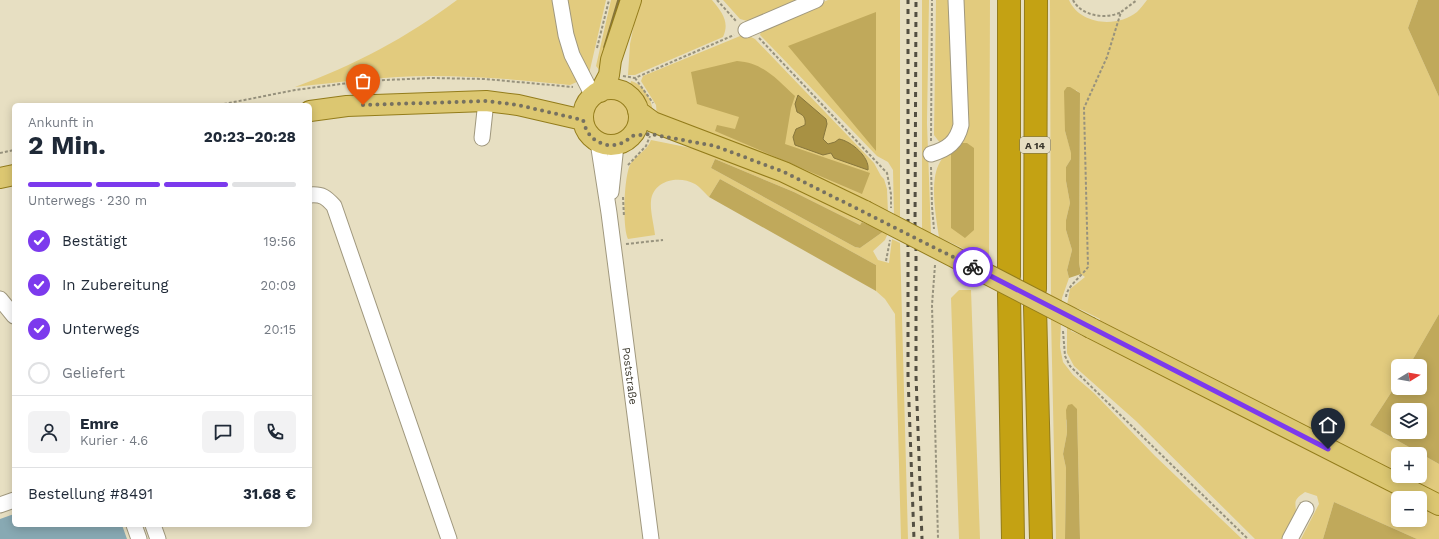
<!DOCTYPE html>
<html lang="de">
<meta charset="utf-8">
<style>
body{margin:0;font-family:"Work Sans",sans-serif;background:#f2f2f3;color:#1f2937;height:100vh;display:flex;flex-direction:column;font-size:15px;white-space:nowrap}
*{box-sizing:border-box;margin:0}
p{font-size:13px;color:#747a83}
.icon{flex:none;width:22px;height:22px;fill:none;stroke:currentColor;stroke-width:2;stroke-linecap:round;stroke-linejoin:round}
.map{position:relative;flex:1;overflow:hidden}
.panel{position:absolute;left:12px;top:103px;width:300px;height:424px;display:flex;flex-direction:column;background:#fff;border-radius:6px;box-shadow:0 2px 10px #0003}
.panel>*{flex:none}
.needle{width:26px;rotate:79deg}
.tools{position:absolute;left:1391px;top:359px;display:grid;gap:8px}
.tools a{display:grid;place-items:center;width:36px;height:36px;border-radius:6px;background:#fff;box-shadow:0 2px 10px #0003;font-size:20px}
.pin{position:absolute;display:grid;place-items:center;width:34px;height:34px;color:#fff;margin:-41px -17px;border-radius:50% 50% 50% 0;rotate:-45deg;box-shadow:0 0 4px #0007}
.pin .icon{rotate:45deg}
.courier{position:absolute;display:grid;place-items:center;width:40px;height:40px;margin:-20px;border:3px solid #7c3aed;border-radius:50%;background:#fff;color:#222;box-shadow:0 1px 5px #0007}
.overview em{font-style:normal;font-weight:700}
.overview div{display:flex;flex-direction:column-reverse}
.overview{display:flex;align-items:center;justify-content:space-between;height:68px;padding:0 16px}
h1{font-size:26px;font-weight:700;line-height:30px}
.bar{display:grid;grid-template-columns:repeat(4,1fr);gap:6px 4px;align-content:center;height:48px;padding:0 16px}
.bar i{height:5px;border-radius:3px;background:#e0e1e3}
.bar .on{background:#7c3aed}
.bar p{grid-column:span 4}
.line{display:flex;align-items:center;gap:10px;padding:0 16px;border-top:1px solid #e0e1e3}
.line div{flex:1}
.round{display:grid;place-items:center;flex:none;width:42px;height:42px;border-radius:6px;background:#f2f2f3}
ol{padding:0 16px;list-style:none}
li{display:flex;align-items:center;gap:12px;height:44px}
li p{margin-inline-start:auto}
li .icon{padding:4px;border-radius:50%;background:#7c3aed;color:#fff;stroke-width:4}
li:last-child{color:#747a83}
li i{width:22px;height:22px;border:2px solid #e0e1e3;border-radius:50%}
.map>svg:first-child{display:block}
.green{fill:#e2cb7e;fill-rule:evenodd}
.forest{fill:#c0a95b;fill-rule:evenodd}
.water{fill:#a89143;stroke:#87763c}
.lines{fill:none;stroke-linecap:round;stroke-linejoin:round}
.stream{stroke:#87763c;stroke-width:3.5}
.building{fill:#88a9b3}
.minor-casing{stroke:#a0987e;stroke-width:17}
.major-casing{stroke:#937c1b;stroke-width:22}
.highway-casing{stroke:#937c1b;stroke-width:24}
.path{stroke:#97927d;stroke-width:2;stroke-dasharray:3 2;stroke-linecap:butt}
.minor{stroke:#fff;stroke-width:15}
.major{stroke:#dcc771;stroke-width:20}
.highway{stroke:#c4a213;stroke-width:22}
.rail{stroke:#534f42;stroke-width:3;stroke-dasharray:5 5;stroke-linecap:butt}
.major-bridge-casing{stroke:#937c1b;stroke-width:22;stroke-linecap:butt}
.major-bridge{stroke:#dcc771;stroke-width:20}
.done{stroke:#767160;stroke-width:4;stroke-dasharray:0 7.2}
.route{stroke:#7c3aed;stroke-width:5}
.labels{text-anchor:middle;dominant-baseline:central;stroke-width:3;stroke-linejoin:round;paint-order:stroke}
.shield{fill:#e7dfc2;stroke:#6d6958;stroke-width:1}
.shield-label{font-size:10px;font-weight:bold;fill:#39362b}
.street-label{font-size:11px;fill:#39362b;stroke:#e7dfc2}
</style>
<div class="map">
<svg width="1439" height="539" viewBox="0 0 1439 539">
<rect width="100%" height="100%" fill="#e7dfc2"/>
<path class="green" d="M457,0H553L579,81L570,85C524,80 478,76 432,76C386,76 341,82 295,87C355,65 406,38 457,0Z
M566,0H606L589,74L576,43Z
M611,0H624L600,71L596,66Z
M639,0H712C722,12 730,22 723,37L635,75H628L630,44Z
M723,0H805L751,22L740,19Z
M828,0H900V219L894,216L893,170L888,162L877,156L760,35L762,28Z
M922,0H929L927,123L931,235L922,230Z
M936,0H990L989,254L985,255V259L939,237C936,217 929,180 940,162C944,155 952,149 957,143L956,132L940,143L934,135Z
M1050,0H1069C1080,25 1117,28 1137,12C1141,8 1144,4 1147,0H1418L1408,28L1439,97V314L1409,366H1398V382L1370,425L1439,464V499L1099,322L1100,319L1082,310L1067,305L1070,289L1085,277L1081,274L1079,263L1080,93L1076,90L1065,118V131L1071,152V159L1066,167V181L1070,203L1066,220V230L1072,250L1067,270L1069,278L1062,298L1060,347L1063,362L1073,375L1094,393L1155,456L1242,539H1080L1077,409L1066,420L1067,433L1063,454L1066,468L1065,539H1056L1051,318ZM1398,454H1420V476H1398Z
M745,34L755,39L874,163L881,176L884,179L887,189L888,213L657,117L656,105L641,81L643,76Z
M631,81C644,84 654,103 653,116L632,89L630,85Z
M589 118a22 22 0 1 1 44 0a22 22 0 1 1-44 0Z
M651,140L696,149L731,158L855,213L853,218L862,222L860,225L794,192L715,159L711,168L855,247L860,248L884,231L888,233L885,240L873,251L878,260L889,263L892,239L900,243L908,539H901L895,314L885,299L876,291V265L720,179L709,197C705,193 700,187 695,184C679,175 653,180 651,201C650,211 654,225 655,235L628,239C622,228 624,173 631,163C637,154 647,151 651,140Z
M959,290H971L980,539H959L951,298Z
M1067,325L1071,327V331L1095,341L1407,498H1398V520H1420V505L1439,515V539H1417L1334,502L1323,539H1301L1319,504L1317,496L1305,492C1292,501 1296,501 1296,514C1295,522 1290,531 1287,539H1255L1136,421L1074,366L1067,353Z"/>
<path class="forest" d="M1418,0H1439V97L1408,28Z
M876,12V151L788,46Z
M737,61C764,63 776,79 795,96L791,108L785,144L870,173L862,194L715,131L717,125L735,129L739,117L697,104L691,72Z
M1067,87H1070L1080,93L1079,263L1081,274L1069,278L1067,270L1072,250L1066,230V220L1070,203L1066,181V167L1071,159V153L1065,131L1064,91Z
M957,143H967L974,148V230L965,238L951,228V150Z
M715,159L794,192L860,225L862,222L884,231L860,248L855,247L711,168Z
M720,179L876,265V291L709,197Z
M1439,314V464L1370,425L1398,382V388H1420V366H1409ZM1398,410H1420V432H1398Z
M1072,404L1077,409L1080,539H1065L1066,468L1063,454L1067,433L1066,410L1068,405Z
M1334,502L1417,539H1323Z"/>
<path class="water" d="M798,95L826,119L827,124L823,139L828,144L835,142L839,139C851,141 870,157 868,170L834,158L831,153L823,155L795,145L793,137L796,129L805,125C806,117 803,115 797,112L795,104Z"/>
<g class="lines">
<path class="stream" d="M605,47L619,0"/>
</g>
<path class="building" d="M14,514V525H122L127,539H0V519Z"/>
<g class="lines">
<defs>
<g id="minor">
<path d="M560,0L566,35L572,55L593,96"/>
<path d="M746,30L816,0"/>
<path d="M482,138L486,101"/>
<path id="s1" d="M598,142L609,213L651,539"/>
<path d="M931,154C948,149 957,142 961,125L956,0"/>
<path d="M611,192L616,145"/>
<path d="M310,195C322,194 326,197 334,206L449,539"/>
<path d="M0,299L14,316"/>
<path d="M0,505L14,500"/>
<path d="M134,525L139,539"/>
<path d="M153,525L158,539"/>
<path d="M1290,539L1306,509"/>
</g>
<path id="major" d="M583 117a28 28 0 1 1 56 0a28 28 0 1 1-56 0Z
M600,92L609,75L611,60L631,0
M310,111L347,106L486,101L518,105L583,120
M638,111L653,122L784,172L865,211
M0,178L14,175
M1091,328L1439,505"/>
<path id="highway" d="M1009,0V276
M1035,289L1036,0
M1009,294L1013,539
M1035,307L1041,539"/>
</defs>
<use href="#minor" class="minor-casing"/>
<use href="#major" class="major-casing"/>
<use href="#highway" class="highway-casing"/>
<path class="path" d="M717,0L736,21
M1073,0C1081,16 1106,20 1121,12
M759,38L887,173L891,194V208
M597,48L609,0
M623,76L635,78L734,35
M635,78L653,103
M219,105L295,90L364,81L431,78L485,79L573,87
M931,141L932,0
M0,153L14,150
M628,165L646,146L650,136
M931,167L932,207L934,229
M623,197L624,217
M626,244L663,240
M886,261L890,240
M935,265L932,305L938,539
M1066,297C1067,286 1081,277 1088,267L1084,108L1107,57L1121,12L1137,0
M1063,331L1065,356L1070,366L1248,539"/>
<use href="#minor" class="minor"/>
<use href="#major" class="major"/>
<use href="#highway" class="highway"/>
<path class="rail" d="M908,224V0
M915,227L916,0
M908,242V376L914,539
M916,246V376L922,539"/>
<defs>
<path id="major-bridge" d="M865,211L1091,328"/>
</defs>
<use href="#major-bridge" class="major-bridge-casing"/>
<use href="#major-bridge" class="major-bridge"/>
</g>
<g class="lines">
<path class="done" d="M363,105L486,101L518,105L583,120L586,129L591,137L598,142L607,145H616L625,142L632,136L650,134L715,146L784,172L973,267"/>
<path class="route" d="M973,267L1328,449"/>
</g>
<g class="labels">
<rect class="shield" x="1020" y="137" width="30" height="16" rx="3"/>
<g class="shield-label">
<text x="1035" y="145">A 14</text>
</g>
<g class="street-label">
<text stroke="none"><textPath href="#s1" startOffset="236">Poststraße</textPath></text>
</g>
</g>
</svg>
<div class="tools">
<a><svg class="needle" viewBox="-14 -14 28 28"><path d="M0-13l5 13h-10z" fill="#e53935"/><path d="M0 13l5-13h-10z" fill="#747a83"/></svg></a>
<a><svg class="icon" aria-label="layers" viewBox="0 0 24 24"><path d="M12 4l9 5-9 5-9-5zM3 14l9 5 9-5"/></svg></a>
<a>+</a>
<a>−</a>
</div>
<div class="pin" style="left:363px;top:105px;background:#ea580c"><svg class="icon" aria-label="bag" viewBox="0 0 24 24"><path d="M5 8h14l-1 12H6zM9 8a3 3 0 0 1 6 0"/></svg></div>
<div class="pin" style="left:1328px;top:449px;background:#1f2937"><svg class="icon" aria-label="home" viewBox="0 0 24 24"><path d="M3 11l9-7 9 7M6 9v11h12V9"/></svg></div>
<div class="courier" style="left:973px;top:267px"><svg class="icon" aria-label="bike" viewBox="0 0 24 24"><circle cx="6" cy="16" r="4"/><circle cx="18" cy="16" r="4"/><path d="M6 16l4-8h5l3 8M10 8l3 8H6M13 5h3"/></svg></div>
<section class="panel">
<div class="overview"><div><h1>2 Min.</h1><p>Ankunft in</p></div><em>20:23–20:28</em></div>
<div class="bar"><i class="on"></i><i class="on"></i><i class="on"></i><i></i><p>Unterwegs · 230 m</p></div>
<ol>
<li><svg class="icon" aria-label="check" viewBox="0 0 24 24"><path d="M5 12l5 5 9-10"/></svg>Bestätigt<p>19:56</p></li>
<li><svg class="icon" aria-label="check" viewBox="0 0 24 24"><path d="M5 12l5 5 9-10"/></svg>In Zubereitung<p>20:09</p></li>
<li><svg class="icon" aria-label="check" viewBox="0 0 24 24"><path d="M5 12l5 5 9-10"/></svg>Unterwegs<p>20:15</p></li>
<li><i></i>Geliefert</li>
</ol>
<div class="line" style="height:72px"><a class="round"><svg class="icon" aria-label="person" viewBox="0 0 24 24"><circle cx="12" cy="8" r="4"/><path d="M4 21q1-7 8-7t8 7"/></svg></a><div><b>Emre</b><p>Kurier · 4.6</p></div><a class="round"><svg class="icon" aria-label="chat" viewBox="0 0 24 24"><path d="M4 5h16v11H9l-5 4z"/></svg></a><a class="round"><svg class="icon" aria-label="phone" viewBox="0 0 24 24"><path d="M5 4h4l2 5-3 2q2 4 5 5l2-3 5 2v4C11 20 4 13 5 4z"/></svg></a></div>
<div class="line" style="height:52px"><div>Bestellung #8491</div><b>31.68 €</b></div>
</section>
</div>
